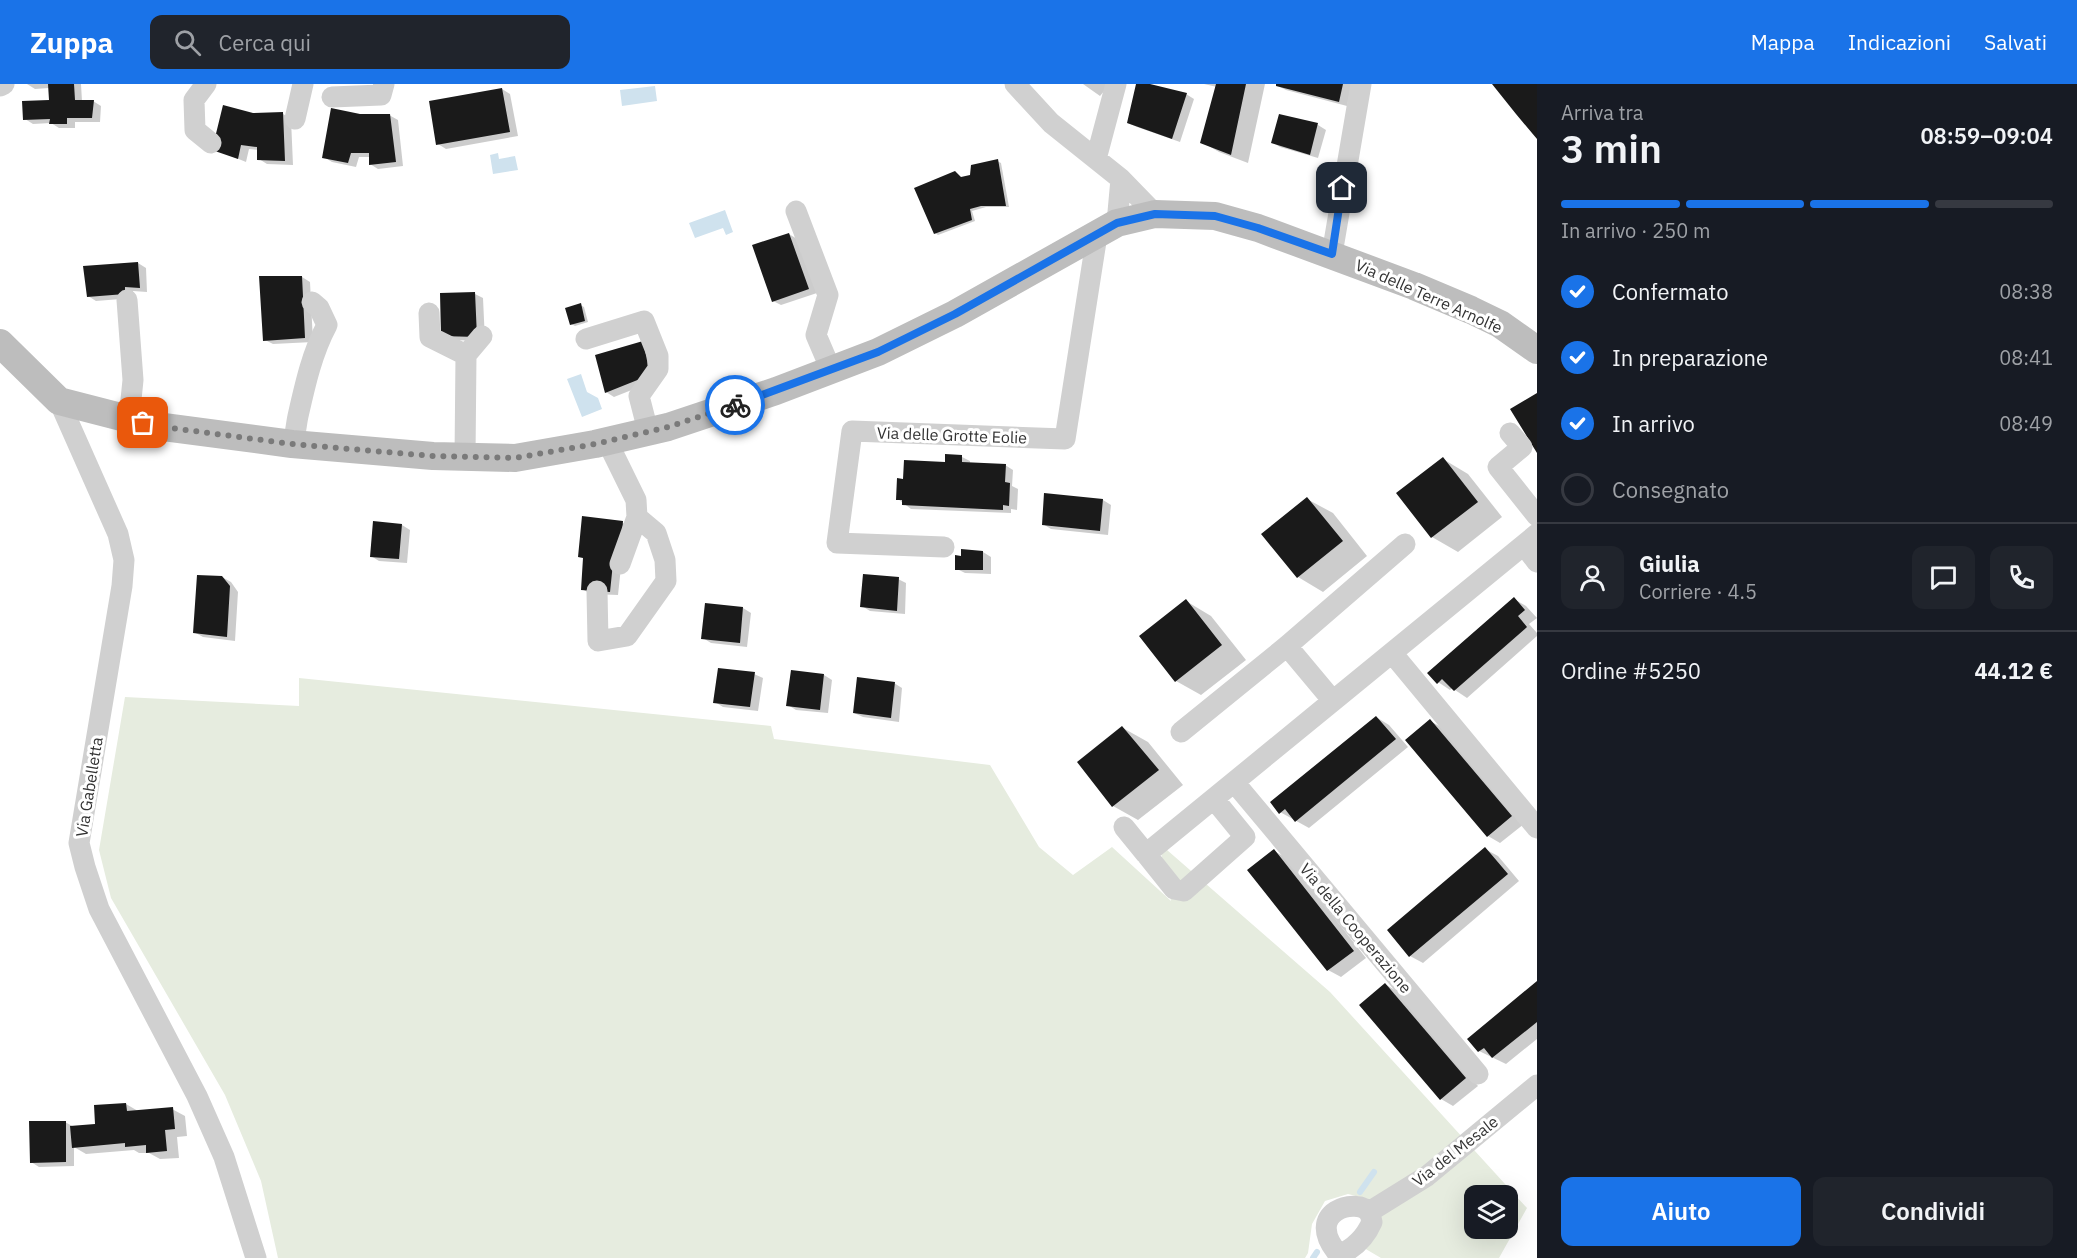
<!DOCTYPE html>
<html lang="it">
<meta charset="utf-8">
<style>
body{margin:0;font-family:"IBM Plex Sans",sans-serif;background:#20242c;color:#f1f3f6;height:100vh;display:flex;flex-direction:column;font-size:22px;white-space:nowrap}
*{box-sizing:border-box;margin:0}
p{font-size:20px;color:#9ea1a6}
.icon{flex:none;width:33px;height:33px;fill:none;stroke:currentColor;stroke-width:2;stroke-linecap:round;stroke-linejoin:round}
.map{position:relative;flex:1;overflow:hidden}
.sheet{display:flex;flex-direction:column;background:#171b24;width:540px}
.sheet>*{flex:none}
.fabs{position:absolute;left:1464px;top:1101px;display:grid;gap:12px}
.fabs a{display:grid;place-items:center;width:54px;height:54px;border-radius:12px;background:#171b24;box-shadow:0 6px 24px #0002;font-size:30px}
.pin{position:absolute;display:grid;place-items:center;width:51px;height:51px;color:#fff;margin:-26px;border-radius:12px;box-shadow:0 3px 9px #0006}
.courier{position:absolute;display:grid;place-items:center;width:60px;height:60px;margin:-30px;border:4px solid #1a73e8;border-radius:50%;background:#fff;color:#222;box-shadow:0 2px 8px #0007}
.overview em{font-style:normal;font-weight:600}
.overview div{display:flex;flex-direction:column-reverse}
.overview{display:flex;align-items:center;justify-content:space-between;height:102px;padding:0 24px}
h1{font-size:39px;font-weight:600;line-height:45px}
.bar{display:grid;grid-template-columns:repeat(4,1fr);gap:9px 6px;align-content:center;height:72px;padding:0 24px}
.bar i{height:8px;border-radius:4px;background:#363941}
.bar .on{background:#1a73e8}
.bar p{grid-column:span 4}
.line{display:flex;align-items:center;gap:15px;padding:0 24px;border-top:2px solid #363941}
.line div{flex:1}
.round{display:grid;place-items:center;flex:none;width:63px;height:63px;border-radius:12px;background:#20242c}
ol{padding:0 24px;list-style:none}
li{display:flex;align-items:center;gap:18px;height:66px}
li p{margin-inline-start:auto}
li .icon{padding:6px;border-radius:50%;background:#1a73e8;color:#fff;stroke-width:4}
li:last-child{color:#9ea1a6}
li i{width:33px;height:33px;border:3px solid #363941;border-radius:50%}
.action{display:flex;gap:12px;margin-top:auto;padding:12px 24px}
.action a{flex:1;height:69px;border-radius:12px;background:#1a73e8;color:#fff;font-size:24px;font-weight:600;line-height:69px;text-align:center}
.action a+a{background:#20242c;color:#f1f3f6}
header{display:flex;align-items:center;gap:36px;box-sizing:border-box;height:84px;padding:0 30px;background:#1a73e8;color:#fff}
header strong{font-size:28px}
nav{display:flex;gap:33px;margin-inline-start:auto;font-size:21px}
.search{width:420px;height:54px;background:#20242c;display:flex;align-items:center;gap:15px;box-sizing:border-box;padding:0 21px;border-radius:12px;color:#9ea1a6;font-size:22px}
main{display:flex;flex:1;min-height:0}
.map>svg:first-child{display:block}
.green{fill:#e6ecdf;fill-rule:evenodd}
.water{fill:#cfe2ee}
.shadow{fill:#0003}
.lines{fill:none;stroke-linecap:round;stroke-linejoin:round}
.stream{stroke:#cfe2ee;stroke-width:6}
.building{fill:#1a1a1a}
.street{stroke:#d0d0d0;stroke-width:21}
.secondary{stroke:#bdbdbd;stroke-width:28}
.done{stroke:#7a7a7a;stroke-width:6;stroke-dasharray:0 10.8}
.route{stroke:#1a73e8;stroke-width:8}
.labels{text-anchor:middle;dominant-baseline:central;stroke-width:6;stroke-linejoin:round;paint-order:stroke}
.street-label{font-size:16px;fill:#333;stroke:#fff}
</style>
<header>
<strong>Zuppa</strong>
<div class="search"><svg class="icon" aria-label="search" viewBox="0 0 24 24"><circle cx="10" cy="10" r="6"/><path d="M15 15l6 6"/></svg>Cerca qui</div>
<nav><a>Mappa</a><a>Indicazioni</a><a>Salvati</a></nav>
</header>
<main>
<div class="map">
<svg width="1537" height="1174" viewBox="0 0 1537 1174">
<rect width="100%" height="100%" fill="#fff"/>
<path class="green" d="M299,594L771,642L774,655L990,681L1039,763L1073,791L1112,763L1171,817L1159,759L1330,908L1527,1124L1499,1174H1381L1364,1164L1372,1116L1348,1110L1325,1117L1312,1140L1308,1169L1305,1174H278L261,1097L225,1011L111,814L99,766L125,613L299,622ZM1474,1112H1508V1144H1474Z"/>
<path class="water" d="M655,2L657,17L622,22L620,6Z
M498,69L499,75L515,72L518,86L493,90L490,71Z
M725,126L733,148L726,151L723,144L695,154L689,139Z
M581,290L587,308L598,314L602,325L582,333L567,295Z"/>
<path class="shadow" d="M27,0H81L82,17H93L101,22L100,38H75V44H59L51,39L33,40L25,35L50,17L49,4L35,5Z
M1083,0H1110L1100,12Z
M1137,0L1186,10L1194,15L1180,58L1137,43L1128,39Z
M1204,0H1265L1248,79L1219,68L1202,58L1217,3Z
M1278,0H1352L1347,22L1286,6L1278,2Z
M502,5L510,10L518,52L446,65L438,60Z
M283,30L291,35L293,81L267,80L259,75V66L249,65L246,78L214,65L253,31Z
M389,31L398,36L403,82L378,85L370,80V73H359L356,83L332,78L324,73L360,32Z
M1280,32L1318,41L1326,46L1318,74L1280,63L1272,58Z
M997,77L1001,79L1009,123H986L972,127L975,137L938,151L935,149L962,94L972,92Z
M789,150L797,155L817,209L781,221L773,217Z
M138,179L146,184L147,208L133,207V214L96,217L88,212Z
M302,193L310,198L313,258L273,260L265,256Z
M475,210L483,214L485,257L451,256L443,252Z
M580,221L584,223L588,238L575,242L571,240Z
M643,259L657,296L614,313L606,308Z
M962,373L970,377V380L1005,381L1013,386L1012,402L1018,405L1017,426L1011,425V429L911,425L898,415L905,396Z
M1443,375L1468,390L1502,433L1458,468L1432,453L1398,409Z
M1307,415L1333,429L1367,472L1323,508L1298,493L1263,450Z
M1103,416L1111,421L1108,451L1051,445L1043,440Z
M623,439L631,443L621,483L618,511L591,510L582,505Z
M402,441L410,446L407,479L379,477L371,472Z
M983,468L991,473V490L965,489L957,485Z
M222,493L231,498L238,508L235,557L203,553L194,548Z
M898,495L906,499L905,530L870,527L862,522Z
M1514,515L1526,522L1537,534L1529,540L1537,549V552L1467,614L1452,604L1450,606L1438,598Z
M1186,517L1211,532L1246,576L1201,611L1176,597Z
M743,524L751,529L747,563L711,559L703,554Z
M754,590L763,594L758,627L723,623L715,618Z
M824,591L832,596L828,629L796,626L788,621Z
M894,599L902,604L899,638L863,633L854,629Z
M1376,633L1389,641L1408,663L1309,744L1280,728Z
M1430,637L1443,644L1524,740L1500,759L1488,752Z
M1123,644L1148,658L1183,701L1138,736L1113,722Z
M1485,765L1498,772L1519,797L1423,879L1410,872Z
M1274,767L1287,774L1366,874L1341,893L1328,886L1249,786Z
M1537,899V955L1506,980L1479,967Z
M1385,900L1398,908L1478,1002L1453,1022L1441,1015Z
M126,1020L138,1027L172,1025L185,1032L187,1052L177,1053L179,1074L160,1075L149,1069H139L134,1066L86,1070L74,1063V1082L39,1083L31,1078L65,1038L74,1043L97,1041Z"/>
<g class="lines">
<path class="stream" d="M1360,1108L1374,1088
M1313,1174L1317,1168"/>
</g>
<path class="building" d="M48,0H74L75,16H94L92,34H67V40H49L50,35L23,36L22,17L49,16Z
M1136,0H1150L1187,9L1172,55L1127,39Z
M1216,0H1246L1231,71L1200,59Z
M1276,0H1343L1339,18L1276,2Z
M1492,0H1537V55L1516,30Z
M502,4L510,48L436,61L429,17Z
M223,21L253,29L283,28L285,77L257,76V63L241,61L238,75L212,66Z
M331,24L360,30H390L396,78L369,81V69H351L348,79L322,74Z
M1279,30L1318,39L1310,71L1271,59Z
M998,75L1006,122H981L970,125L972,136L934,150L914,104L955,87L961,93L970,91L971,81Z
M789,149L809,205L772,218L752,161Z
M138,178L140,204L125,203V210L87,213L83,182Z
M259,192H302L305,254L263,257Z
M475,208L477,253L441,252L440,209Z
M581,219L585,237L570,241L565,224Z
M643,257L650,291L605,309L595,271Z
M1537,309V369L1510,325Z
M945,370L962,371V378L1006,380L1005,398L1010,399L1009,422L1003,421V426L902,421V416H896L897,394L903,395L904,376L945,378Z
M1443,373L1478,418L1431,454L1396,409Z
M1044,409L1103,415L1100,447L1042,441Z
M1307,413L1343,457L1297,494L1261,450Z
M582,432L623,437L620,480L613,479L610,508L581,506L583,474L578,473Z
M373,437L402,440L399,475L370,473Z
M961,465L983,467V486H955V471L961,472Z
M863,490L899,493L897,527L860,523Z
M197,491L222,492L230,502L227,553L193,549Z
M1514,513L1525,526L1518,532L1527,543L1454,607L1442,595L1437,600L1427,589Z
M1186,515L1222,561L1175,598L1139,552Z
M705,519L743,523L740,559L701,555Z
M718,584L755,588L750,623L713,619Z
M791,586L824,590L820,626L786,622Z
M857,593L895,598L891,634L853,629Z
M1376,632L1396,655L1295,738L1285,725L1279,730L1270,718Z
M1430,635L1512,732L1487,753L1405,656Z
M1122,642L1159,686L1112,723L1077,678Z
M1485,763L1508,790L1409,873L1387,846Z
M1274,765L1354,867L1327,887L1247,786Z
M1537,897V938L1492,974L1484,964L1478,968L1467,955Z
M1385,899L1466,994L1440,1016L1359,921Z
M126,1019L127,1027L173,1023L175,1045L165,1046L167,1067L146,1069V1061L125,1063V1059L72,1064L70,1042L95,1040L94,1021Z
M29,1037H66V1078L30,1079Z"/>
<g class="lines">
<path class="street" d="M206,0L194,16L195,46L211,59
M1015,0L1051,39L1121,95L1155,130
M0,2L4,0
M332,13L381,11L384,0
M295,35L303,0
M1096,75L1116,0
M796,127L828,211L816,251L831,286
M1117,139L1121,95
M1332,170L1361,0
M127,216L133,296L129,335
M429,229L430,253L466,271L465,373
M586,255L644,237L658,272V285L639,312L648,347
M466,271L482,252
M59,317L118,450L124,476L122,502L79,759L85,783L99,825L197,1012L224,1073L256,1174
M1510,349L1522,363L1498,383L1537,432
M292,360C296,350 296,341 298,332C305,301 312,269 327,241L319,224L312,218
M1524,461L1537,478
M944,463L837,459L852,347L1065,355L1097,151
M620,480L637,433
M597,507L598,557L627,552L666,497L665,476L656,449L637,433L636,416L607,357
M1287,562L1333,617
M1392,569L1537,744
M1181,648L1287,562L1405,460
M1234,698L1478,990
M1214,715L1245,753L1184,807L1174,805L1146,770C1277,664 1406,556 1537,450
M1124,743L1146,770
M1369,1128L1427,1092L1537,1001
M1338,1174L1339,1171C1355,1164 1365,1154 1372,1138C1371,1135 1371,1131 1369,1129C1359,1112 1301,1127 1339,1171"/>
<path class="secondary" d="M0,259L59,317L156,342L292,360L433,372L515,374L595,360L668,343L776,307L831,286L878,268L955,230L1117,139L1155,130L1215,132L1258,144L1414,202L1471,226L1500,240L1537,266"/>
</g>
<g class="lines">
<path class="done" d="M143,339L156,342L292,360L433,372L515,374L595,360L668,343L735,321"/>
<path class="route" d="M735,321L878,268L955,230L1117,139L1155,130L1215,132L1258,144L1332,170L1342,104"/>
</g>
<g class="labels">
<g class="street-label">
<text transform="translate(1429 212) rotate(24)">Via delle Terre Arnolfe</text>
<text transform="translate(952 351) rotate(2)">Via delle Grotte Eolie</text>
<text transform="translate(89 703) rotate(-81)">Via Gabelletta</text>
<text transform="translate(1356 844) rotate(50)">Via della Cooperazione</text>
<text transform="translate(1455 1067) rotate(-38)">Via del Mesale</text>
</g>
</g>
</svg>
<div class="fabs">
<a><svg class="icon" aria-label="layers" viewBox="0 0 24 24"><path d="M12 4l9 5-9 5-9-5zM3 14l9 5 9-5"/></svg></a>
</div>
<div class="pin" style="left:143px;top:339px;background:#ea580c"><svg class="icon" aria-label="bag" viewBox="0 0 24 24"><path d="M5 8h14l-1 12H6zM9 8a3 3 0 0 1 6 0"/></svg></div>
<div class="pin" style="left:1342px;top:104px;background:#1f2937"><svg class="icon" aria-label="home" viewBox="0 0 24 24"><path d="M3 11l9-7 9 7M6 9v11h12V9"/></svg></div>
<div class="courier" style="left:735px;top:321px"><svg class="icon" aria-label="bike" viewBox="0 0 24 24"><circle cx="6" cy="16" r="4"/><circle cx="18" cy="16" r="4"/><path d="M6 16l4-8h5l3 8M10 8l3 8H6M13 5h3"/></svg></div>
</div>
<section class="sheet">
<div class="overview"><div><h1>3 min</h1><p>Arriva tra</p></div><em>08:59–09:04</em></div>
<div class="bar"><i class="on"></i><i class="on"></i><i class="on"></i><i></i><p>In arrivo · 250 m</p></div>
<ol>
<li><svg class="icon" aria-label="check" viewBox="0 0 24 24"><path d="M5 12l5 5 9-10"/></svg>Confermato<p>08:38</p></li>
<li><svg class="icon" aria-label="check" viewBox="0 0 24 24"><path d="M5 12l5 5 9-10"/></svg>In preparazione<p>08:41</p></li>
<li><svg class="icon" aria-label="check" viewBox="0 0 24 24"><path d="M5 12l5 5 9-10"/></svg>In arrivo<p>08:49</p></li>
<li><i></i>Consegnato</li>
</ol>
<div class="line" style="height:108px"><a class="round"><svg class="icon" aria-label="person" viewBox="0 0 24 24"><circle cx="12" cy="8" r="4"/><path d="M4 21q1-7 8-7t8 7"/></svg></a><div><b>Giulia</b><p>Corriere · 4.5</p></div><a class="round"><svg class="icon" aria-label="chat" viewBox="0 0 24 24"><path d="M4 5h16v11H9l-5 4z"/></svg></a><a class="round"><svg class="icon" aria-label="phone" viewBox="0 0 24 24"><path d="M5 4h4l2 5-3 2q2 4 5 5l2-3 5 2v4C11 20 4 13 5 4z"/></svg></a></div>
<div class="line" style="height:78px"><div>Ordine #5250</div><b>44.12 €</b></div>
<div class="action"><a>Aiuto</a><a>Condividi</a></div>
</section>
</main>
